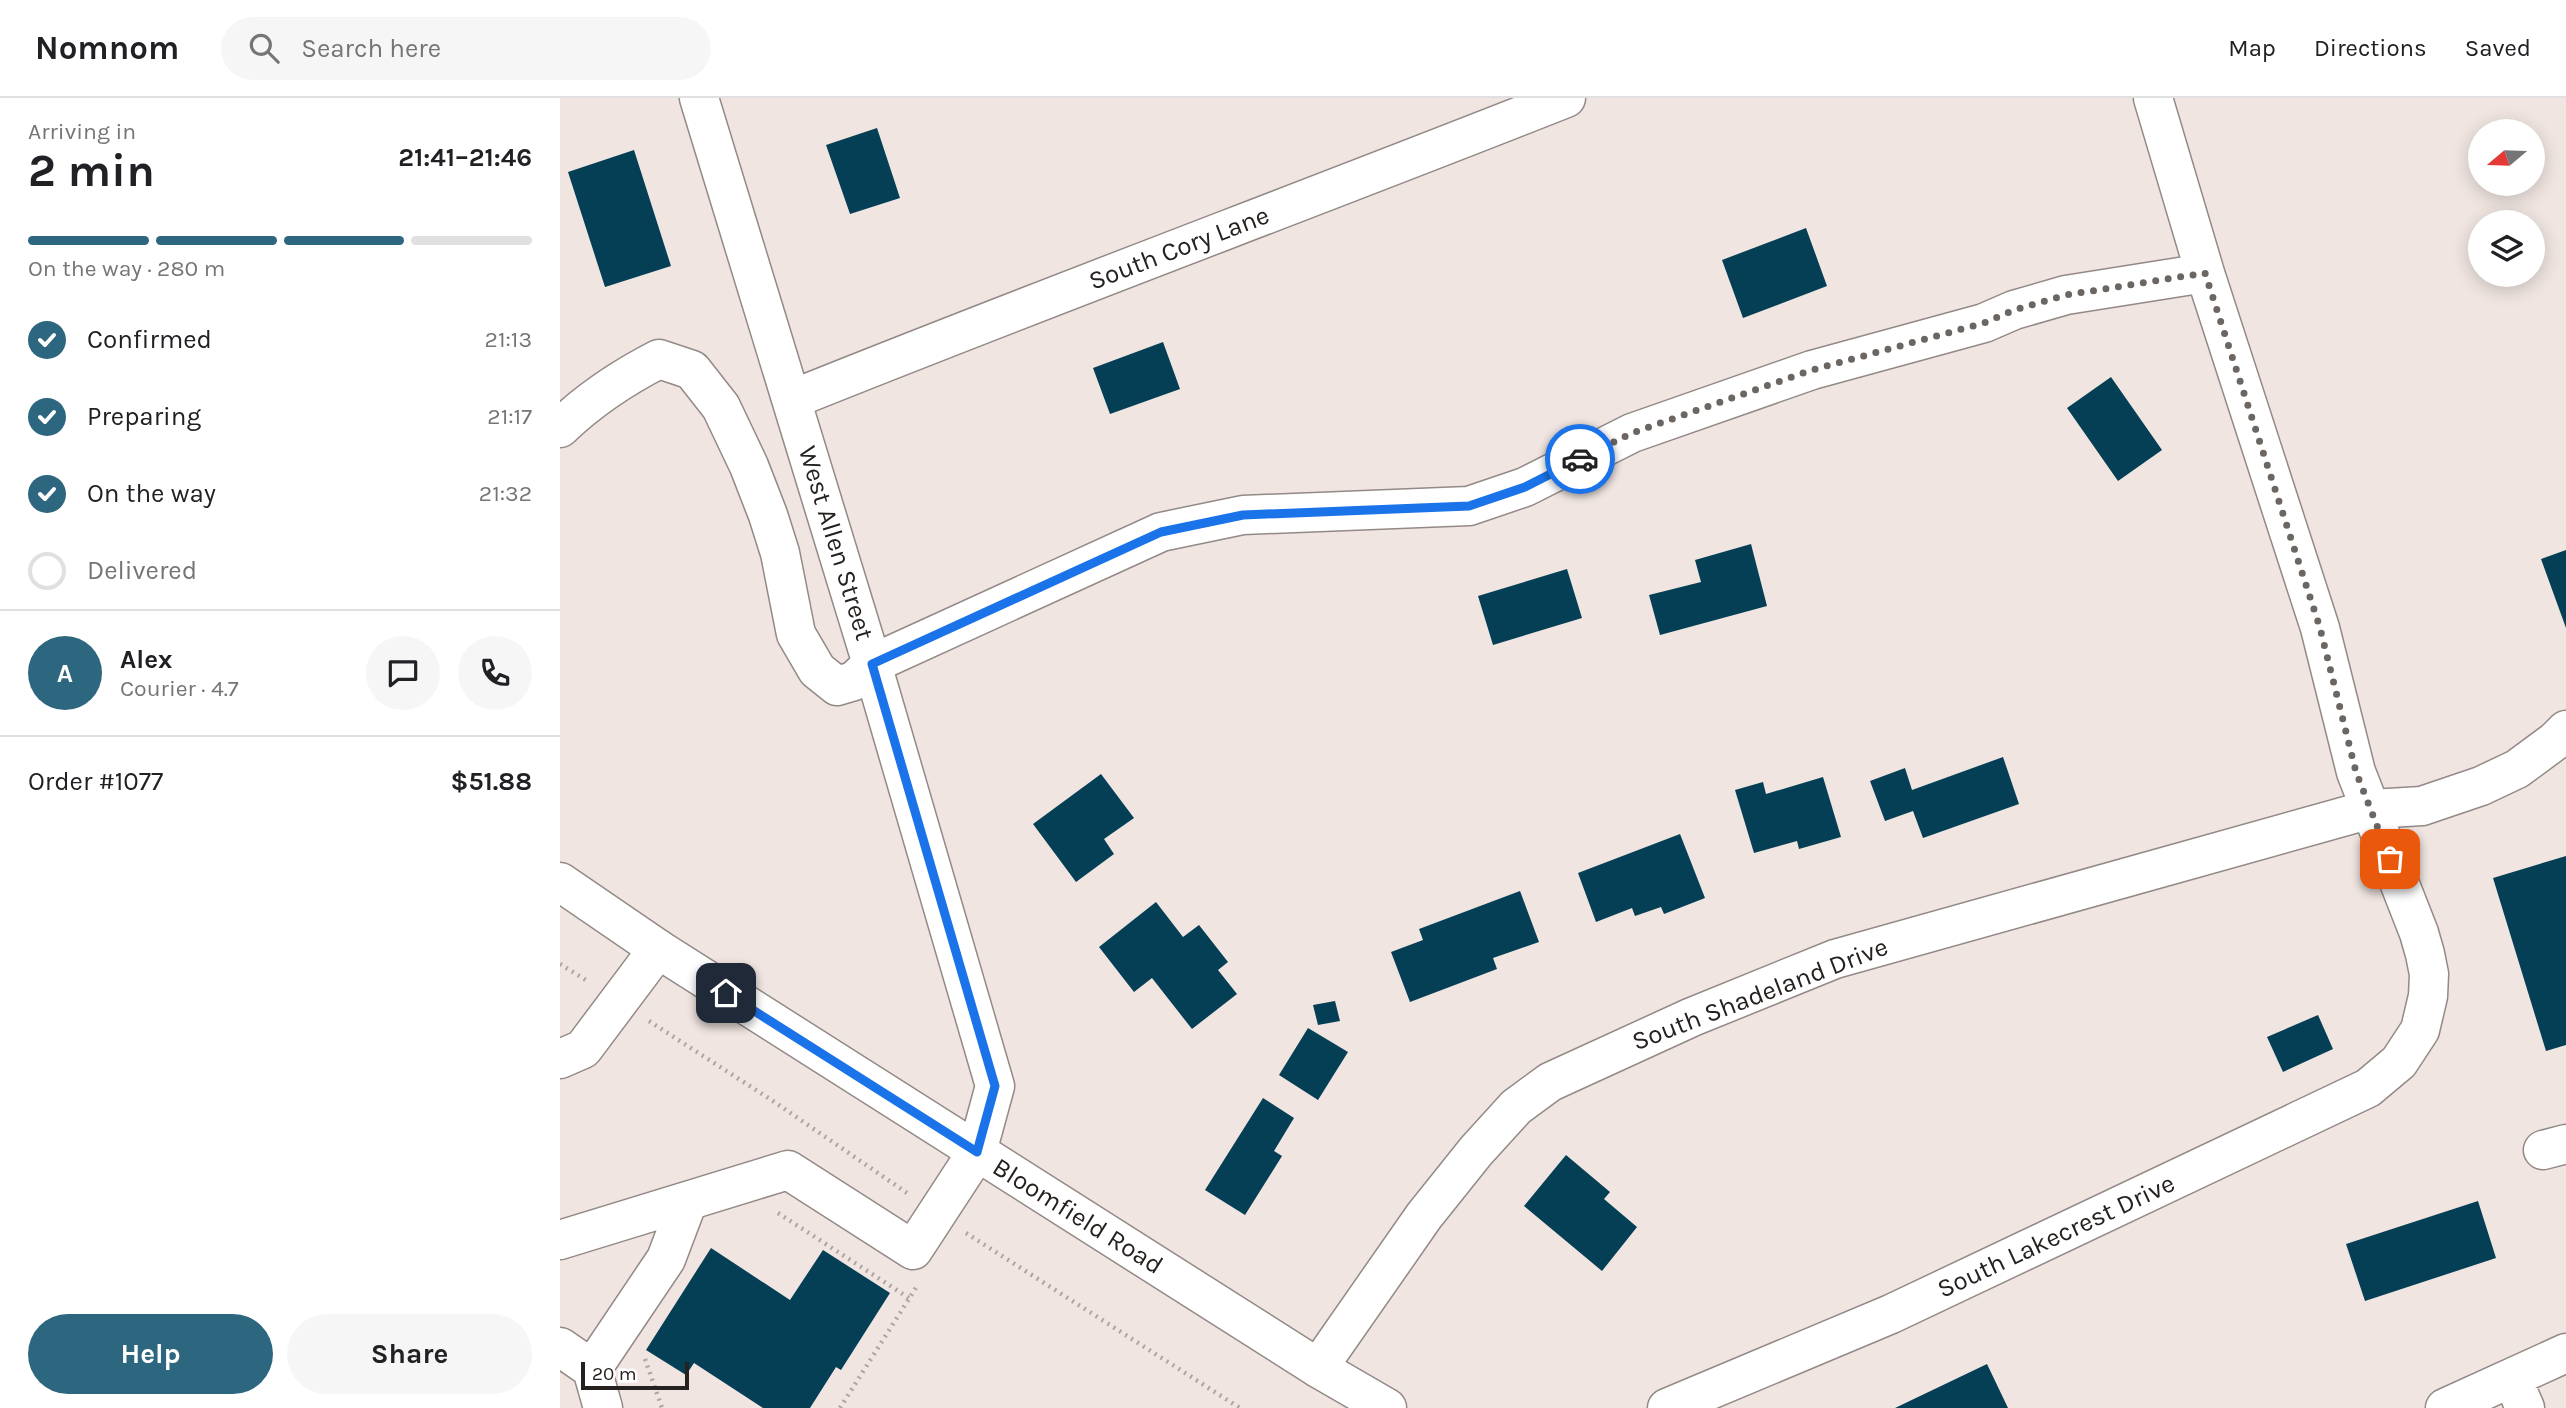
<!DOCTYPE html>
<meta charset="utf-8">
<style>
body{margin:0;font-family:Karla,sans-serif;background:#f6f6f6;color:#202124;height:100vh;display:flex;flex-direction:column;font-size:26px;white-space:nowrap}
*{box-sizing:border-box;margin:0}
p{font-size:23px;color:#757577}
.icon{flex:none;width:38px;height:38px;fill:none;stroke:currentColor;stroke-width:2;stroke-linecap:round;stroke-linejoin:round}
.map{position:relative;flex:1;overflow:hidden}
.sheet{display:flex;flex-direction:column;background:#fff;width:560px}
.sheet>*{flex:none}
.needle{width:46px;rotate:251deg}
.controls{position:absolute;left:1908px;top:21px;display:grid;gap:14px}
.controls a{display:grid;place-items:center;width:77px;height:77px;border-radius:50%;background:#fff;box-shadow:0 4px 18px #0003;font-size:35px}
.scale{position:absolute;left:21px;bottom:18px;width:108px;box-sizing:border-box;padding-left:7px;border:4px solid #25211f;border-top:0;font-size:19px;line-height:24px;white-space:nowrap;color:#25211f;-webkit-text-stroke:5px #fff;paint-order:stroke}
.pin{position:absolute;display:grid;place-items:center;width:60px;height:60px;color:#fff;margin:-30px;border-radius:14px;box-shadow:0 4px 10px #0006}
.courier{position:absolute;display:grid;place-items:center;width:70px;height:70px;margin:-35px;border:5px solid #1a73e8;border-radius:50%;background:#fff;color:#222;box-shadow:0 2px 9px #0007}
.summary em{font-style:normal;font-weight:700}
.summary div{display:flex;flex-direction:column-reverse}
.summary{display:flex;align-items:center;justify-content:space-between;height:119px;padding:0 28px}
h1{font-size:46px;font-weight:700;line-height:52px}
.bar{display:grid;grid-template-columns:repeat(4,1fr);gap:10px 7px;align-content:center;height:84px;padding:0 28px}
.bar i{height:9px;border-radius:5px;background:#e0e0e0}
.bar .selected{background:#2d667f}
.bar p{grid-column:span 4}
.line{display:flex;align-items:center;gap:18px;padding:0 28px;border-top:2px solid #e0e0e0}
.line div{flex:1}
.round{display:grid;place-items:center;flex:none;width:74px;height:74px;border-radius:37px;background:#f6f6f6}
ol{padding:0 28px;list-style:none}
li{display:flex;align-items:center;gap:21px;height:77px}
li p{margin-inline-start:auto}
li .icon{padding:7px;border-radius:50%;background:#2d667f;color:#fff;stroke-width:4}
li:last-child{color:#757577}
li i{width:38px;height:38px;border:4px solid #e0e0e0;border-radius:50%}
.action{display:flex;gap:14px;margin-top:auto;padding:14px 28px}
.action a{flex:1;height:80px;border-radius:42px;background:#2d667f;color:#fff;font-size:28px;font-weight:700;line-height:80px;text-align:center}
.action a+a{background:#f6f6f6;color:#202124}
header{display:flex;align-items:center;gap:42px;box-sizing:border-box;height:98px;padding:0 35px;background:#fff;border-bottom:2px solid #e0e0e0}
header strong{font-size:33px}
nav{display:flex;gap:38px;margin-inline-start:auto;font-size:24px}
.search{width:490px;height:63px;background:#f6f6f6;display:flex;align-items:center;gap:18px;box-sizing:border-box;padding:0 24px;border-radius:38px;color:#757577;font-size:26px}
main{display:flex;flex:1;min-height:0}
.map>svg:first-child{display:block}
.building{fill:#043f55}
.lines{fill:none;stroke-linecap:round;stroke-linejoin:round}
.minor-casing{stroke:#938986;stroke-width:41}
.major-casing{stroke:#938986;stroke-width:41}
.path{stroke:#aea5a2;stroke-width:4.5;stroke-dasharray:2 5;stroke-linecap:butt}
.minor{stroke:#fff;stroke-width:38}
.major{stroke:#fff;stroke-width:38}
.done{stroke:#6c6663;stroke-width:7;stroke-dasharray:0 12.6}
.route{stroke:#1a73e8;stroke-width:9}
.labels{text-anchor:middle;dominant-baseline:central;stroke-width:7;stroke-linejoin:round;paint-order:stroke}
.street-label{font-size:26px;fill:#25211f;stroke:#fff}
</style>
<header>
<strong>Nomnom</strong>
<div class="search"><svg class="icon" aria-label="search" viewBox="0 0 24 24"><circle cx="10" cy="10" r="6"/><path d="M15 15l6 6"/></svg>Search here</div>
<nav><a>Map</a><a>Directions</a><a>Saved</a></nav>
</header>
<main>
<section class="sheet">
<div class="summary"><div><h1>2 min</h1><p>Arriving in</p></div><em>21:41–21:46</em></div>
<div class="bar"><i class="selected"></i><i class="selected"></i><i class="selected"></i><i></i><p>On the way · 280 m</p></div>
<ol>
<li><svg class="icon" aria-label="check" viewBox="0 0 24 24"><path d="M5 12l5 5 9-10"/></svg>Confirmed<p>21:13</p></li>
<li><svg class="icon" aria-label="check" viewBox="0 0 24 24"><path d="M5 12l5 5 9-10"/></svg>Preparing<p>21:17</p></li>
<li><svg class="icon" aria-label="check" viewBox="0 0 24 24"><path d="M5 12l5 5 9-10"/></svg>On the way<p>21:32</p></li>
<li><i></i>Delivered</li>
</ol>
<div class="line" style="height:126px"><b class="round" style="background:#2d667f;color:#fff">A</b><div><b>Alex</b><p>Courier · 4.7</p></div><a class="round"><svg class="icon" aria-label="chat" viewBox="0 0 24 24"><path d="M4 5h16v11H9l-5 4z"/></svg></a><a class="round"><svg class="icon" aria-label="phone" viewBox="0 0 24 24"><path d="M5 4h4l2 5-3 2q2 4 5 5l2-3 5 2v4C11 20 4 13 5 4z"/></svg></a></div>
<div class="line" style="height:91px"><div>Order #1077</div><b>$51.88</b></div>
<div class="action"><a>Help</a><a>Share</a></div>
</section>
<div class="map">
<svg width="2006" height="1310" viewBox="0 0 2006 1310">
<rect width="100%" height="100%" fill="#f0e5e1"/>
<path class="building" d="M317,30L340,100L290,116L266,47Z
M74,52L111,168L45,189L8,74Z
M1246,130L1267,188L1183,220L1162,162Z
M603,244L620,291L550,316L533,270Z
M1551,279L1602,352L1558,383L1507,310Z
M1191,446L1207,508L1100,537L1089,497L1141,484L1135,462Z
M2006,452V530L1981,461Z
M1007,471L1022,520L933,547L918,498Z
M1443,659L1459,706L1363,740L1353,713L1325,723L1310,683L1345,670L1352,692Z
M541,676L574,720L544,741L554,756L516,784L473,726Z
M1263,679L1281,739L1239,751L1237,743L1194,755L1175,692L1203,684L1206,696Z
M1120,736L1145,800L1104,816L1101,809L1075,818L1072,810L1036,824L1018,775Z
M2006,758V947L1986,953L1933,780Z
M960,793L979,844L933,860L937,871L850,904L831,854L863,842L859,831Z
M596,804L623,839L639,827L668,864L658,872L677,896L632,931L592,880L574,894L539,849Z
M775,903L780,923L758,927L753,907Z
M1758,917L1773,951L1723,974L1707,939Z
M748,930L788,954L758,1002L719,977Z
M703,1000L734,1020L714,1053L722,1058L685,1117L645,1092Z
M1006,1057L1050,1094L1044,1101L1077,1129L1042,1173L964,1108Z
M1918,1103L1936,1160L1805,1203L1786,1146Z
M151,1150L230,1202L263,1152L330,1195L281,1272L276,1269L250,1310H203L134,1265L126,1277L86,1252Z
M1427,1266L1448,1310H1335Z"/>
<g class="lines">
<defs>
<path id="minor" d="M233,301C489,198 748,102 1006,0
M0,330C30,301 62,280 99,261L132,272L161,309L189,368L208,417L220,455L236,536L257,572L277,588L294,583L312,566L601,434L683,417L909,408L965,389L1072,335L1252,272L1424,225L1454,212L1506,197L1645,175
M0,961L23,951L98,851
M1983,1052L2006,1046
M0,1142L228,1072L353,1152L417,1054L435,988L312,566L139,0
M0,1249L32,1271L43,1310
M758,1270L864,1118L916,1053L956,1009L990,984L1132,919L1275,861L1811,711L1862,708L1921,688L1957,671L1995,643L2006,632
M32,1271L106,1161L128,1103
M1952,1280L1965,1310
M1107,1310L1331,1216L1808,990L1839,964L1860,932L1868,898L1869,876L1865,856L1859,835L1796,674L1760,530L1645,175L1593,0
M1885,1310L2006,1255"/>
<path id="major" d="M0,784L98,851L758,1270L827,1310"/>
</defs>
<use href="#minor" class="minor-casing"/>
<use href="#major" class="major-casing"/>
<path class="path" d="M0,866L29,884
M89,923L213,1003L347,1095
M218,1115L349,1200
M406,1135L680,1310
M85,1261L102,1310
M280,1310L357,1188"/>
<use href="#minor" class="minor"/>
<use href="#major" class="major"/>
</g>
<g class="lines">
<path class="done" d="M1020,361L1072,335L1252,272L1424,225L1454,212L1506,197L1645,175L1760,530L1796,674L1830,761"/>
<path class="route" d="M166,895L417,1054L435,988L312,566L601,434L683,417L909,408L965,389L1020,361"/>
</g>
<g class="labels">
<g class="street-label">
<text transform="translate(619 150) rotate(-21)">South Cory Lane</text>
<text transform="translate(276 445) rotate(73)">West Allen Street</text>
<text transform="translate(1200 896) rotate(-21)">South Shadeland Drive</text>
<text transform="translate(518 1118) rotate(32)">Bloomfield Road</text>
<text transform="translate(1496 1138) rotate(-25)">South Lakecrest Drive</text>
</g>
</g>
</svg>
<div class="controls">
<a><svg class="needle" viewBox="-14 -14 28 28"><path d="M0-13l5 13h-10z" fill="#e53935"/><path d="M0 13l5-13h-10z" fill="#757577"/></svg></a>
<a><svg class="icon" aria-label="layers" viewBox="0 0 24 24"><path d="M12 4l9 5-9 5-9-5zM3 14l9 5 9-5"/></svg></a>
</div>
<div class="scale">20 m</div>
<div class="pin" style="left:1830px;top:761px;background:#ea580c"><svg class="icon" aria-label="bag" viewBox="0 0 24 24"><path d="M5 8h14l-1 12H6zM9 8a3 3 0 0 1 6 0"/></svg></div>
<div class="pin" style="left:166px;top:895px;background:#1f2937"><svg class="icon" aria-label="home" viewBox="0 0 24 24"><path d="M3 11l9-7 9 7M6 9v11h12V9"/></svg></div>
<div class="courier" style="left:1020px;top:361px"><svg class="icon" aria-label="car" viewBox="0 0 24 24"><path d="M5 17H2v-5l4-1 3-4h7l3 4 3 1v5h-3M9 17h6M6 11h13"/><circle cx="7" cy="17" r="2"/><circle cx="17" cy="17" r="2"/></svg></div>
</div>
</main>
